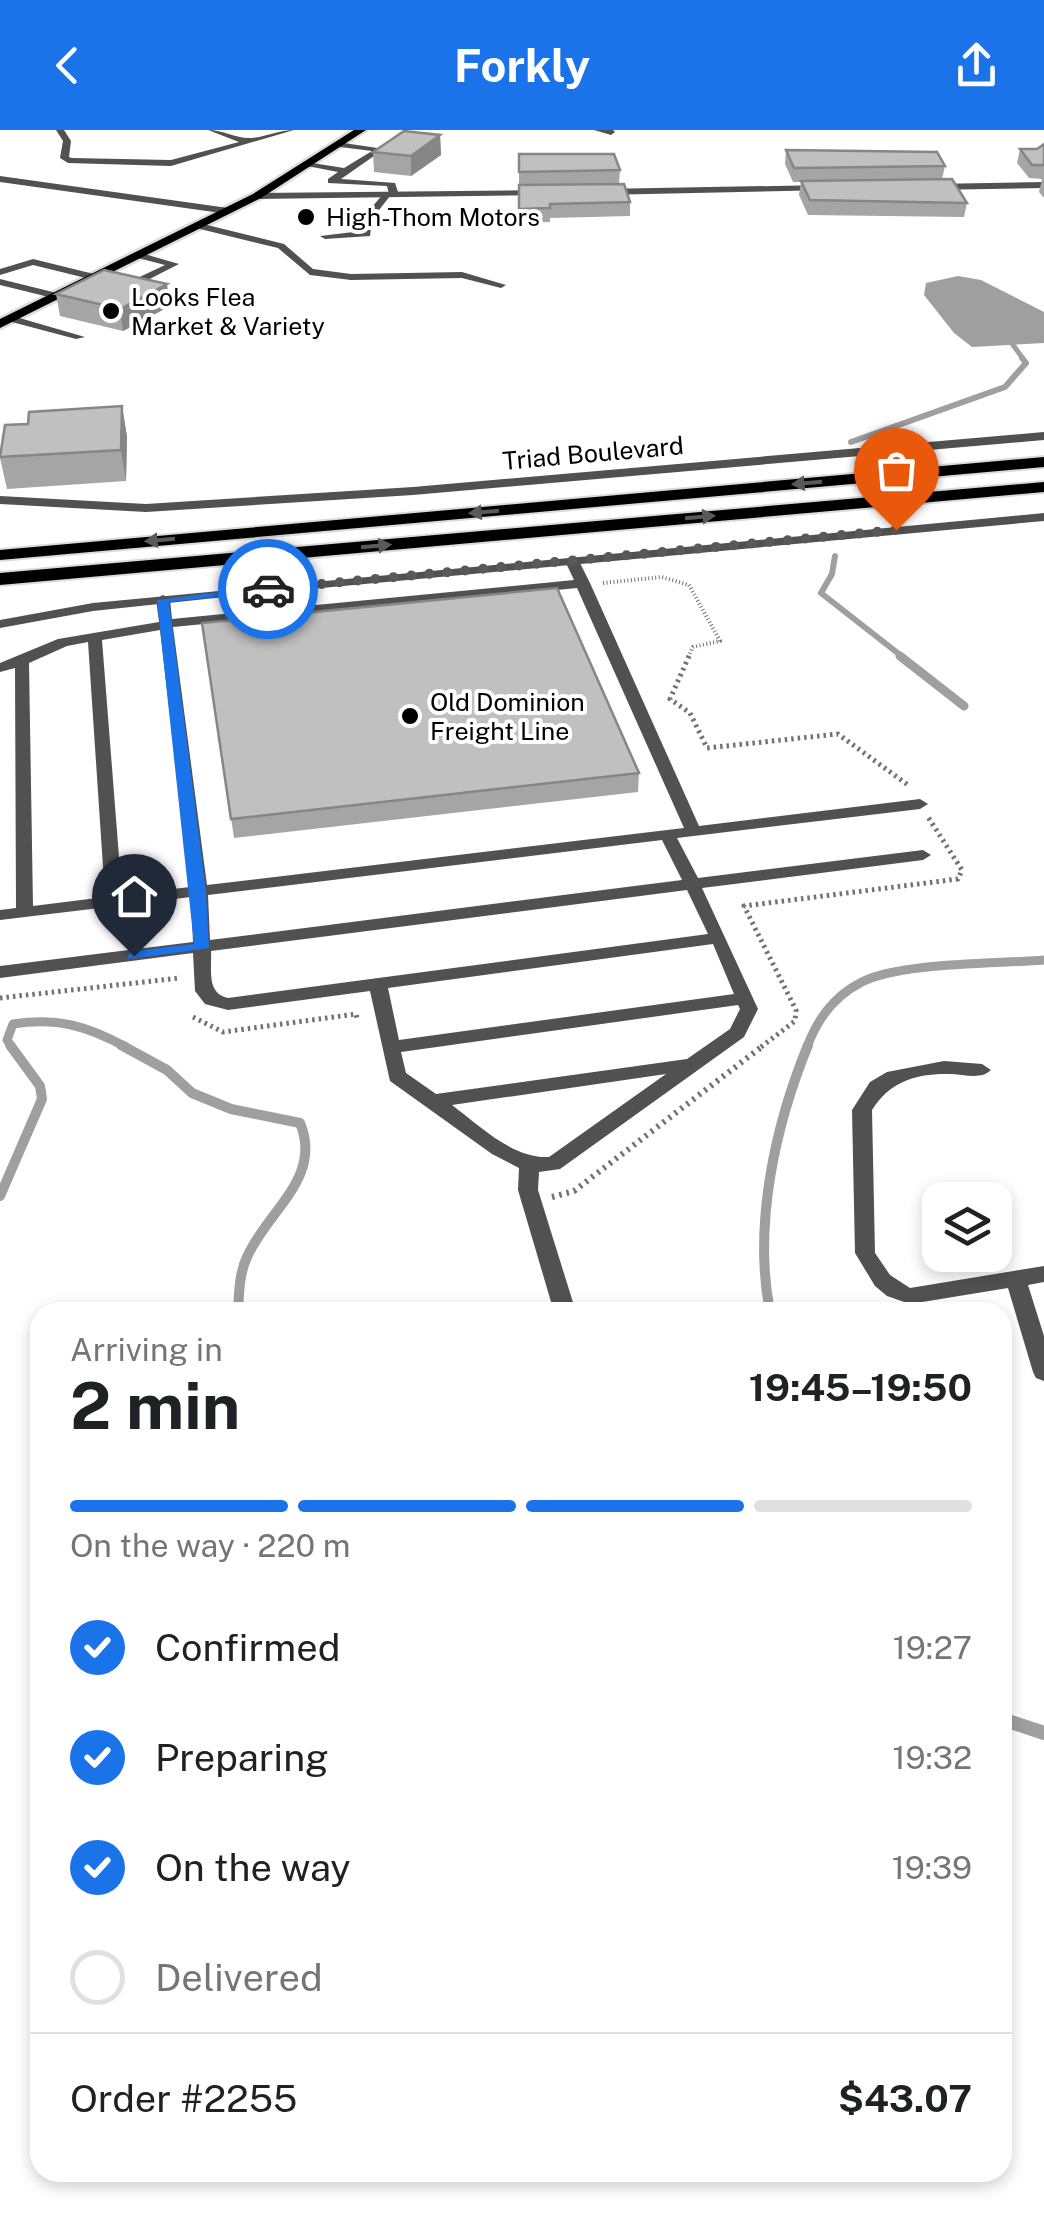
<!DOCTYPE html>
<meta charset="utf-8">
<style>
body{margin:0;font-family:"Public Sans",sans-serif;background:#f6f6f6;color:#202124;height:100vh;display:flex;flex-direction:column;font-size:38px;white-space:nowrap}
*{box-sizing:border-box;margin:0}
p{font-size:32px;color:#757577}
.icon{flex:none;width:55px;height:55px;fill:none;stroke:currentColor;stroke-width:2;stroke-linecap:round;stroke-linejoin:round}
.map{position:relative;flex:1;overflow:hidden}
.drawer{position:absolute;left:30px;top:1172px;width:982px;height:880px;display:flex;flex-direction:column;background:#fff;border-radius:30px;box-shadow:0 5px 15px #0003}
.drawer>*{flex:none}
.tools{position:absolute;left:922px;top:1052px;display:grid;gap:20px}
.tools a{display:grid;place-items:center;width:90px;height:90px;border-radius:20px;background:#fff;box-shadow:0 5px 15px #0003;font-size:50px}
.pin{position:absolute;display:grid;place-items:center;width:85px;height:85px;color:#fff;margin:-102px -42px;border-radius:50% 50% 50% 0;rotate:-45deg;box-shadow:0 0 10px #0007}
.pin .icon{rotate:45deg}
.courier{position:absolute;display:grid;place-items:center;width:100px;height:100px;margin:-50px;border:8px solid #1a73e8;border-radius:50%;background:#fff;color:#222;box-shadow:0 2px 12px #0007}
.overview em{font-style:normal;font-weight:700}
.overview div{display:flex;flex-direction:column-reverse}
.overview{display:flex;align-items:center;justify-content:space-between;height:170px;padding:0 40px}
h1{font-size:65px;font-weight:700;line-height:75px}
.bar{display:grid;grid-template-columns:repeat(4,1fr);gap:15px 10px;align-content:center;height:120px;padding:0 40px}
.bar i{height:12px;border-radius:8px;background:#e0e0e0}
.bar .selected{background:#1a73e8}
.bar p{grid-column:span 4}
.line{display:flex;align-items:center;gap:25px;padding:0 40px;border-top:2px solid #e0e0e0}
.line div{flex:1}
ol{padding:0 40px;list-style:none}
li{display:flex;align-items:center;gap:30px;height:110px}
li p{margin-inline-start:auto}
li .icon{padding:10px;border-radius:50%;background:#1a73e8;color:#fff;stroke-width:4}
li:last-child{color:#757577}
li i{width:55px;height:55px;border:5px solid #e0e0e0;border-radius:50%}
header{display:flex;justify-content:space-between;align-items:center;height:130px;padding:0 40px;background:#1a73e8;color:#fff;font-size:45px;font-weight:700}
.map>svg:first-child{display:block}
.water{fill:#9f9f9f}
.lines{fill:none;stroke-linecap:round;stroke-linejoin:round}
.stream-far4{stroke:#9f9f9f;stroke-width:5}
.stream-far3{stroke:#9f9f9f;stroke-width:6}
.stream-far2{stroke:#9f9f9f;stroke-width:9}
.stream-far1{stroke:#9f9f9f;stroke-width:10}
.stream{stroke:#9f9f9f;stroke-width:14}
.primary-casing{stroke:#dbdbdb;stroke-width:5}
.trunk-casing{stroke:#dbdbdb;stroke-width:4}
.path-far2{stroke:#737373;stroke-width:4;stroke-dasharray:1 2.5;stroke-linecap:butt}
.path-far1{stroke:#737373;stroke-width:5;stroke-dasharray:2.5 4;stroke-linecap:butt}
.path{stroke:#737373;stroke-width:6;stroke-dasharray:2.5 5;stroke-linecap:butt}
.service{fill:#515151;fill-rule:evenodd}
.minor{fill:#515151;fill-rule:evenodd}
.tertiary{fill:#515151;fill-rule:evenodd}
.primary{fill:#000;fill-rule:evenodd}
.trunk{fill:#000;fill-rule:evenodd}
.wall{fill:#a5a5a5}
.shaded-wall{fill:#868686}
.building{fill:#c0c0c0;stroke:#868686;stroke-width:2.5}
.oneway{fill:#595959}
.route{fill:#1a73e8}
.done{stroke:#595959;stroke-width:10;stroke-dasharray:0 18}
.poi-dot{fill:#000;stroke:#fff;stroke-width:4}
.labels{text-anchor:middle;dominant-baseline:central;stroke-width:8;stroke-linejoin:round;paint-order:stroke}
.far-poi-label{font-size:25px;fill:#000;stroke:#fff;text-anchor:start}
.far-street-label{font-size:25px;fill:#000;stroke:#fff}
</style>
<header><svg class="icon" aria-label="back" viewBox="0 0 24 24"><path d="M15 5l-7 7 7 7"/></svg>Forkly<svg class="icon" aria-label="share" viewBox="0 0 24 24"><path d="M12 15V3M7 8l5-5 5 5M5 13v7h14v-7"/></svg></header>
<div class="map">
<svg width="1044" height="2083" viewBox="0 0 1044 2083">
<rect width="100%" height="100%" fill="#fff"/>
<path class="water" d="M958,146L981,150L1044,182V213L972,217L954,203L924,165L926,153Z"/>
<g class="lines">
<path class="stream-far4" d="M1014,201L1013,215L1024,230"/>
<path class="stream-far3" d="M851,312L1005,257L1026,233L1022,228
M835,426L832,444L821,463L904,528"/>
<path class="stream-far2" d="M900,526L964,576
M12,917L7,910L13,894C57,887 87,896 126,917
M807,917C817,890 833,867 860,853C897,832 999,834 1044,830"/>
<path class="stream-far1" d="M121,915L167,940L192,963L231,979L300,993C323,1048 267,1081 247,1127C239,1144 239,1164 238,1182
M0,1066L42,969L40,956L10,915
M770,1182C753,1095 775,996 808,915"/>
<path class="stream" d="M1002,1589L1044,1603"/>
<defs>
<path id="primary" d="M354,0H366L261,68L0,198V189L253,64Z"/>
<path id="trunk" d="M1044,327V337L0,430V420Z
M1044,352V362L0,455V443Z"/>
</defs>
<use href="#primary" class="primary-casing"/>
<use href="#trunk" class="trunk-casing"/>
<path class="path-far2" d="M603,453L662,447L689,455L720,511L693,517L688,528"/>
<path class="path-far1" d="M689,526L670,569L690,583L707,618L838,604L908,655
M0,868L180,848
M193,887L223,902L356,884L357,888
M761,917L795,891L796,880L744,776L958,749L962,740L928,687"/>
<path class="path" d="M552,1067L574,1061L764,915"/>
<path class="service" d="M56,0H64L71,11L69,27L72,28L171,30L239,12L208,0C223,0 237,9 251,8C266,7 279,0 294,0L171,36L68,33L60,28L63,11Z
M594,0H613L615,2L611,5Z
M337,12L384,19L341,49L395,53L399,65L390,66L372,89L370,106L325,109L320,106L362,101V89L383,64H389L387,56L328,53V49L338,42L302,35L306,32L344,38L372,21L340,17Z
M0,46L228,78L233,81L228,84L0,52Z
M199,93L284,114L313,139L351,144L462,142L506,155L501,158L462,148L351,150L310,145L278,118L196,98Z
M141,123L179,134L136,156L114,153V149L131,151L165,135L138,128Z
M33,129L102,146L103,148L98,151L33,135L0,145V139Z
M8,187H16L85,207L76,209L8,191Z
M0,366L146,374L152,378L146,382L0,374Z
M572,427L579,431L590,453L699,696L920,669L928,674L920,679L677,708L698,748L923,720L931,725L923,730L702,758L758,879L744,907L560,1039L539,1042L538,1060L576,1182H554L518,1060L519,1038L492,1024L390,951L370,861L228,880L205,874L195,861L193,823L0,848V836L193,812L191,767L0,790V780L16,778L15,538L0,542V533L58,509L159,492L156,469L163,465L170,469L172,489L574,450L565,431ZM577,458L684,698L207,755L173,497ZM160,500L190,757L122,765L102,510ZM88,512L105,767L33,776L29,533L67,516ZM662,710L682,750L210,810L208,765ZM687,760L708,804L228,868C206,863 212,840 211,821ZM713,814L734,864L399,910L388,858ZM738,875L740,879L730,899L687,929L436,964L406,943L401,922ZM666,944L549,1027C513,1029 480,996 452,975Z
M944,931L982,934L991,940C980,951 962,943 946,944C913,944 889,953 872,980L875,1123L890,1145L910,1158L1044,1136V1152L1028,1155L1044,1206V1251L1036,1248L1033,1242L1008,1158L910,1174L887,1166L875,1156L855,1123L852,980L870,952L887,942Z"/>
<path class="minor" d="M1044,302V310L413,365L146,382L140,378L146,374L413,357Z
M1044,383V391L234,466L93,481L0,498V490L93,473Z"/>
<path class="tertiary" d="M1044,52V58L931,60L926,57L931,54Z
M827,55L830,60L601,65L596,62L601,59Z
M547,60L550,65L257,69L252,66L257,63Z
M0,149L65,165L66,167L61,170L0,155Z"/>
<use href="#primary" class="primary"/>
<use href="#trunk" class="trunk"/>
</g>
<path class="wall" d="M440,5L441,25L411,46L374,42L373,22Z
M1044,14V68L1039,62L1042,49L1029,48L1017,33L1020,19H1037Z
M786,20L945,36L942,49L967,73L964,87L808,85L799,65L801,52H793L785,34Z
M519,24L620,40L619,54L630,72V86L550,88V92L519,93Z
M56,164L170,176L123,201L60,186Z
M122,276L127,307L126,351L7,359L0,328L28,294Z
M202,493L639,643L638,662L234,708Z"/>
<path class="shaded-wall" d="M440,5L441,25L411,46V26Z
M167,154L170,176L123,201L120,179Z
M122,276L127,307L126,351L121,320Z"/>
<path class="building" d="M404,1L440,5L411,26L373,22Z
M1044,14V35H1032L1020,19H1037Z
M786,20L937,22L945,36L794,38Z
M519,24H614L620,40L519,42Z
M952,49L967,73L810,70L801,51Z
M624,54L630,72L550,74V78L519,79V55Z
M104,140L167,154L120,179L56,164Z
M122,276L121,320L0,327L5,295L28,294L29,282Z
M557,458L639,643L231,689L202,493Z"/>
<defs><path id="oneway-solid" d="M-6-.8H1V-3.2L6.5 0L1 3.2V.8H-6Z" transform="scale(2.5)"/></defs>
<g class="oneway">
<use href="#oneway-solid" transform="translate(807 353) rotate(175)"/>
<use href="#oneway-solid" transform="translate(484 382) rotate(175)"/>
<use href="#oneway-solid" transform="translate(700 387) rotate(-5)"/>
<use href="#oneway-solid" transform="translate(160 410) rotate(175)"/>
<use href="#oneway-solid" transform="translate(376 416) rotate(-5)"/>
</g>
<path class="route" d="M268,456L271,461L169,472L206,762L209,818L129,829L127,826L134,821L194,814L157,470Z"/>
<g class="lines">
<path class="done" d="M268,459L896,400"/>
</g>
<g class="poi-dot">
<circle cx="306" cy="87" r="10"/>
<circle cx="111" cy="181" r="10"/>
<circle cx="410" cy="586" r="10"/>
</g>
<g class="labels">
<g class="far-poi-label">
<text x="326" y="87">High-Thom Motors</text>
<text x="131" y="167">Looks Flea<tspan x="131" dy="29">Market &amp; Variety</tspan></text>
<text x="430" y="572">Old Dominion<tspan x="430" dy="29">Freight Line</tspan></text>
</g>
<g class="far-street-label">
<text transform="translate(593 323) rotate(-5)">Triad Boulevard</text>
</g>
</g>
</svg>
<div class="tools">
<a><svg class="icon" aria-label="layers" viewBox="0 0 24 24"><path d="M12 4l9 5-9 5-9-5zM3 14l9 5 9-5"/></svg></a>
</div>
<div class="pin" style="left:896px;top:400px;background:#ea580c"><svg class="icon" aria-label="bag" viewBox="0 0 24 24"><path d="M5 8h14l-1 12H6zM9 8a3 3 0 0 1 6 0"/></svg></div>
<div class="pin" style="left:134px;top:826px;background:#1f2937"><svg class="icon" aria-label="home" viewBox="0 0 24 24"><path d="M3 11l9-7 9 7M6 9v11h12V9"/></svg></div>
<div class="courier" style="left:268px;top:459px"><svg class="icon" aria-label="car" viewBox="0 0 24 24"><path d="M5 17H2v-5l4-1 3-4h7l3 4 3 1v5h-3M9 17h6M6 11h13"/><circle cx="7" cy="17" r="2"/><circle cx="17" cy="17" r="2"/></svg></div>
<section class="drawer">
<div class="overview"><div><h1>2 min</h1><p>Arriving in</p></div><em>19:45–19:50</em></div>
<div class="bar"><i class="selected"></i><i class="selected"></i><i class="selected"></i><i></i><p>On the way · 220 m</p></div>
<ol>
<li><svg class="icon" aria-label="check" viewBox="0 0 24 24"><path d="M5 12l5 5 9-10"/></svg>Confirmed<p>19:27</p></li>
<li><svg class="icon" aria-label="check" viewBox="0 0 24 24"><path d="M5 12l5 5 9-10"/></svg>Preparing<p>19:32</p></li>
<li><svg class="icon" aria-label="check" viewBox="0 0 24 24"><path d="M5 12l5 5 9-10"/></svg>On the way<p>19:39</p></li>
<li><i></i>Delivered</li>
</ol>
<div class="line" style="height:130px"><div>Order #2255</div><b>$43.07</b></div>
</section>
</div>
